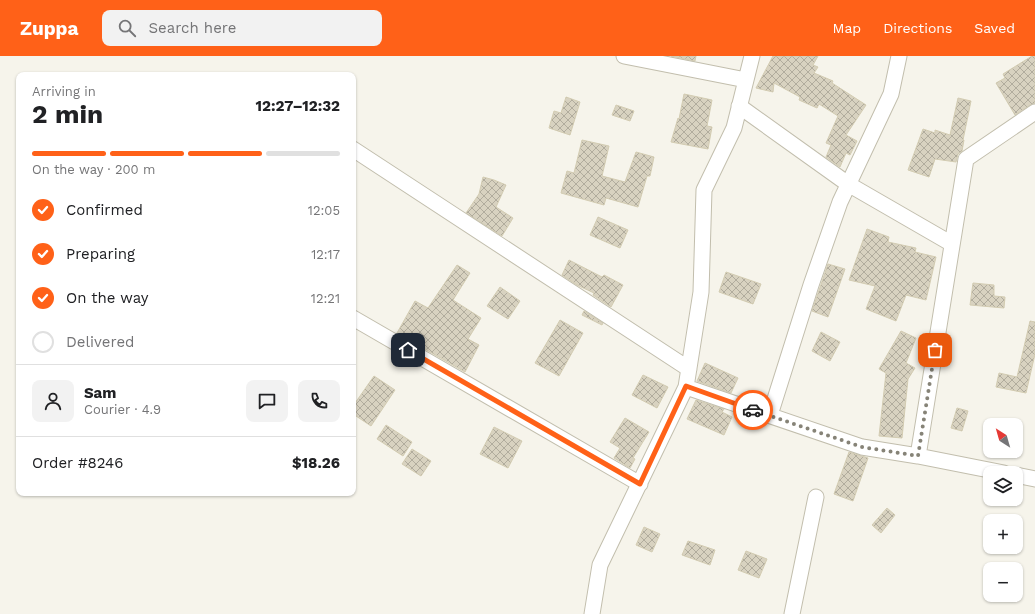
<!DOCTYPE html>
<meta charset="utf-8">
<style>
body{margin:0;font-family:"Work Sans",sans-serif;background:#f2f2f2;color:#202124;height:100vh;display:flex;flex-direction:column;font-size:15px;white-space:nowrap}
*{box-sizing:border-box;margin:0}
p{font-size:13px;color:#757577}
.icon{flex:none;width:22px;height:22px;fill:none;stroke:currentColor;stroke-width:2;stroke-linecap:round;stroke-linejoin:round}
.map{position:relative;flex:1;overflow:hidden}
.sheet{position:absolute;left:16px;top:16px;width:340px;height:424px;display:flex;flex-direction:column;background:#fff;border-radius:8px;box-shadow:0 1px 3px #0004}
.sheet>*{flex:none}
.needle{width:26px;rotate:323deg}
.controls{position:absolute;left:983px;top:362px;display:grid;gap:8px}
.controls a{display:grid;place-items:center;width:40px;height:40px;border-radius:8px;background:#fff;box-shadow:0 1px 3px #0004;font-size:20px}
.pin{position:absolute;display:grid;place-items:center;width:34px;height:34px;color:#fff;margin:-17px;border-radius:8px;box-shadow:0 2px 6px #0006}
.courier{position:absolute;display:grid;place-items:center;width:40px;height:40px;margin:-20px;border:3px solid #ff6118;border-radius:50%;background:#fff;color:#222;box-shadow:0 1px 5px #0007}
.summary em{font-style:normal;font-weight:700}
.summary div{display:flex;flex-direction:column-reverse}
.summary{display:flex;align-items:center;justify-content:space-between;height:68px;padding:0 16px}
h1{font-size:26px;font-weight:700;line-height:30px}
.bar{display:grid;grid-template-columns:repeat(4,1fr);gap:6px 4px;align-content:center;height:48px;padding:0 16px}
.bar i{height:5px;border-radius:3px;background:#e0e0e0}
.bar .selected{background:#ff6118}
.bar p{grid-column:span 4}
.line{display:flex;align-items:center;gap:10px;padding:0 16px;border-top:1px solid #e0e0e0}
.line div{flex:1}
.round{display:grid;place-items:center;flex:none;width:42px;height:42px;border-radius:8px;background:#f2f2f2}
ol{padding:0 16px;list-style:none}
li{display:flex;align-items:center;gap:12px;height:44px}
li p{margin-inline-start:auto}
li .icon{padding:4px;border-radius:50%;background:#ff6118;color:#fff;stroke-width:4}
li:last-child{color:#757577}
li i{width:22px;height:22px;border:2px solid #e0e0e0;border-radius:50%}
header{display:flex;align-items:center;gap:24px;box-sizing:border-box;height:56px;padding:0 20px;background:#ff6118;color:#fff}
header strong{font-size:19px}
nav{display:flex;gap:22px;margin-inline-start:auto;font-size:14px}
.search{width:280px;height:36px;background:#f2f2f2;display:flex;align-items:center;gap:10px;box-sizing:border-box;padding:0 14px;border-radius:8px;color:#757577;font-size:15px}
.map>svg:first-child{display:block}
.building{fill:url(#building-cross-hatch);stroke:#d3ccb2}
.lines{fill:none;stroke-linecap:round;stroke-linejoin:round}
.street-casing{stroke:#c2bead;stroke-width:17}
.street{stroke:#fff;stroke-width:15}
.done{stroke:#868377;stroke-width:4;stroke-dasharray:0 7.2}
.route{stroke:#ff6118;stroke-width:5}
</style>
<header>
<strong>Zuppa</strong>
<div class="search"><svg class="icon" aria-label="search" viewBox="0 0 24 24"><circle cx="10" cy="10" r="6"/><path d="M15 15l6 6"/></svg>Search here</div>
<nav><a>Map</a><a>Directions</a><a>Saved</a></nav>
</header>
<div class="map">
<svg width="1035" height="558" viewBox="0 0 1035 558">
<defs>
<pattern id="building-cross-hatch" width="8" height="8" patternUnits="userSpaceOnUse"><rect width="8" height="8" fill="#d8d2c0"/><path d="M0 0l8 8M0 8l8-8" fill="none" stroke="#b1ac9d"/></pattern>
</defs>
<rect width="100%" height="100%" fill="#f6f4eb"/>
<path class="building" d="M671,0H696L695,5Z
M773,0H818L813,9L818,11L814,17L833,25L832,27L866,49L846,79L857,85L850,99L846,97L840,111L826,101L831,89L826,87L838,60L819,48L817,52L799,44L800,41L774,27L773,36L756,32Z
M1032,0H1035V47L1030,49L1015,59L996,27L1005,22L1003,18Z
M684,38L712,44L707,70L712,71L708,93L671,86L678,62L679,63Z
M566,41L580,46L570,79L549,72L554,55L561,57Z
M958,42L971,45L963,84H964L962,95L958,98L956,106L935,103L929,121L908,114L923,73L935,77V74L950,79Z
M616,49L634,55L630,65L612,59Z
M582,84L609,90L602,120L625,126L636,96L654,101L650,120H647L638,151L606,142L604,149L561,137L567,115L574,117Z
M483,121L494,124L506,129L496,151L513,162L502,180L466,157L479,138Z
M598,161L628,174L620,192L590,179Z
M867,173L889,181L888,186L916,192L915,196L936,201L926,244L906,239L896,265L866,253L875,230L849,224Z
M569,204L602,221L604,219L623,229L611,251L593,239L594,237L577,229L562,219Z
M828,208L845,213L828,261L812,255Z
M457,209L470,217L453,244L481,262L468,283L479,289L465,316L397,277L415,245L428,252Z
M726,216L761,228L753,248L719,236Z
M973,227L994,229V240L1005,241L1004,252L970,249Z
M500,231L520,245L508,263L487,250Z
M584,255L603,267L602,269L582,259Z
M560,264L583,277L559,320L535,307Z
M1030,265L1035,266V298L1026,337L996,331L999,317L1017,321Z
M901,275L916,282L906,307L915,312L908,323L902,382L879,380L886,317L879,313Z
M821,276L840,286L830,305L812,295Z
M705,307L738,322L731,337L697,325Z
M643,319L668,331L657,352L632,339Z
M374,320L395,334L371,370L353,358V350Z
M696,344L724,353L722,356L732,361L724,379L687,363Z
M957,352L968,355L962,375L951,372Z
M625,362L649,376L633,402L635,403L630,412L614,402L620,392L610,386Z
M386,369L412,386L403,400L377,383Z
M494,371L522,385L508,412L480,398Z
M412,393L431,405L421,420L402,408Z
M849,396L868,402L853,445L834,438Z
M887,452L895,459L881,477L872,469Z
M644,471L660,478L652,496L636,489Z
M688,485L715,494L710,509L682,499Z
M746,495L767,503L759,522L738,514Z"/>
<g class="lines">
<defs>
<path id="street" d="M624,0L746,24
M739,50L848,128L952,188
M353,93L689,313
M353,262L640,428
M686,331L862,391L918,400L1004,417
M770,359L811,229L840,146L891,38L899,0
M918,400L966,103L1035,56
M1016,419L1035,423
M592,558L600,509L686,331L701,236L704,134L734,72L752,0
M792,558L816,441"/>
</defs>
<use href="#street" class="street-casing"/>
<use href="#street" class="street"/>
</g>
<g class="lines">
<path class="done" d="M753,354L862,391L918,400L935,294"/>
<path class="route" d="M408,294L640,428L686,330L753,354"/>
</g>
</svg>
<div class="controls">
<a><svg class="needle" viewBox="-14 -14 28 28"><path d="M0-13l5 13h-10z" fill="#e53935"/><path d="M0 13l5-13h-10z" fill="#757577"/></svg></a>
<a><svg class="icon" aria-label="layers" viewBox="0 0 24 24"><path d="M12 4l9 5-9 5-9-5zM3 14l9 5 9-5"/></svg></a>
<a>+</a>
<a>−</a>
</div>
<div class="pin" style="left:935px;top:294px;background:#ea580c"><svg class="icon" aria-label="bag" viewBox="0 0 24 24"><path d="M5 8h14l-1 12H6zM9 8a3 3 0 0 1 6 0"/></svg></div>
<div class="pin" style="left:408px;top:294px;background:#1f2937"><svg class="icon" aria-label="home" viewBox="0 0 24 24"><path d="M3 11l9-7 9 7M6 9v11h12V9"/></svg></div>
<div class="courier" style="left:753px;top:354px"><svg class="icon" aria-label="car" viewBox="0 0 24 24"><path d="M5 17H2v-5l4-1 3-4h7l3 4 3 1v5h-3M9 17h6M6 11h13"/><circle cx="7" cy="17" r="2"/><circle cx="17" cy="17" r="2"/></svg></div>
<section class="sheet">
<div class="summary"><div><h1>2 min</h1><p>Arriving in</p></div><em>12:27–12:32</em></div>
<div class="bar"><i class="selected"></i><i class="selected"></i><i class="selected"></i><i></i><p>On the way · 200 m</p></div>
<ol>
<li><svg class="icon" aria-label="check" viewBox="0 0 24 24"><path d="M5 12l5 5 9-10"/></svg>Confirmed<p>12:05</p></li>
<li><svg class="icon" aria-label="check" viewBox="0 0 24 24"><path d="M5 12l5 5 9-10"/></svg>Preparing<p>12:17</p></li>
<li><svg class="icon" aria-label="check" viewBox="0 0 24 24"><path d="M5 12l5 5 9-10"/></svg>On the way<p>12:21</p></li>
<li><i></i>Delivered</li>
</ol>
<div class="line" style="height:72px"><a class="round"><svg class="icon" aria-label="person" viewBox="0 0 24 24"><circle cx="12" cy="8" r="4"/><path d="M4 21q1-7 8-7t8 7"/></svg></a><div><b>Sam</b><p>Courier · 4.9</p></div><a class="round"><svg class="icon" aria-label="chat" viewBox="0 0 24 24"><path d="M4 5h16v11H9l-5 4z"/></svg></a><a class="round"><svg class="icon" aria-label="phone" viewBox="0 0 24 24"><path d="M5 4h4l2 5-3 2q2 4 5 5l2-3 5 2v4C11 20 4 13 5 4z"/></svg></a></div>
<div class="line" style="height:52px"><div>Order #8246</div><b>$18.26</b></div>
</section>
</div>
